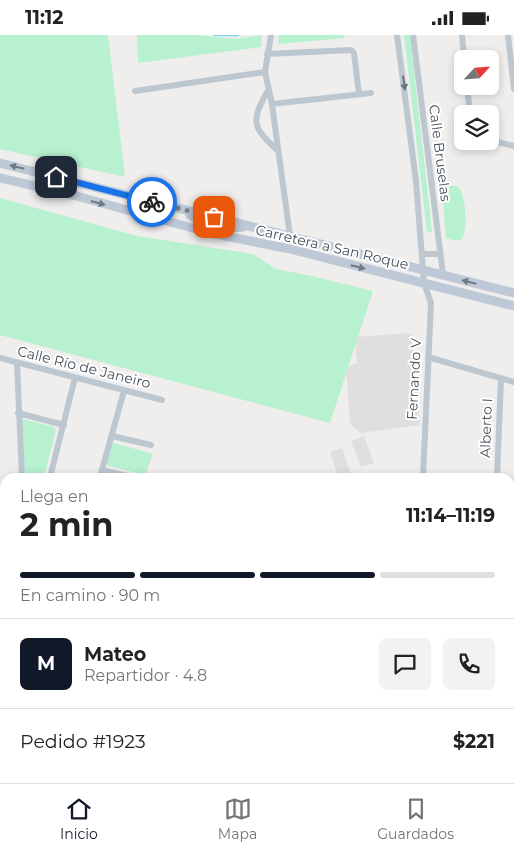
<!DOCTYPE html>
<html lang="es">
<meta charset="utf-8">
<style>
body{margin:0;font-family:Montserrat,sans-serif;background:#f2f2f2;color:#222;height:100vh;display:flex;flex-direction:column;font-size:19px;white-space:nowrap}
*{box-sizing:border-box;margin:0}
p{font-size:16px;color:#767676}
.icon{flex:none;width:28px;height:28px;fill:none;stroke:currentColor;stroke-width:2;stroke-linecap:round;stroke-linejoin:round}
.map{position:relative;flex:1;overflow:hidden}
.side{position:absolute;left:0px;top:438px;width:515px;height:311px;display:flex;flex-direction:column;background:#fff;border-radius:15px 15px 0 0;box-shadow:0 2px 8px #0003}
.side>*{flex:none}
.needle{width:32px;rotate:64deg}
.tools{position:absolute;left:454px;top:15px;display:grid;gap:10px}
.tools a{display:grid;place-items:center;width:45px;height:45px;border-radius:8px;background:#fff;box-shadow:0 2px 8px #0003;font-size:25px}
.pin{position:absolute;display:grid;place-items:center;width:42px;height:42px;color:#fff;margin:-21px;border-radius:10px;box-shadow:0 2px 8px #0006}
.courier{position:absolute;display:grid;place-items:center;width:50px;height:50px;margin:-25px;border:4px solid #1a73e8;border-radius:50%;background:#fff;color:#222;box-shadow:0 1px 6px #0007}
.summary em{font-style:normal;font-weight:700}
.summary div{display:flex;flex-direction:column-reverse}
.summary{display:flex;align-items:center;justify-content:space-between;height:85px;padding:0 20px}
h1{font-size:32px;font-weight:700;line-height:38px}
.bar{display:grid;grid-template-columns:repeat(4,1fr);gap:8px 5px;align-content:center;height:60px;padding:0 20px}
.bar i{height:6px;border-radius:4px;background:#e0e0e0}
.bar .current{background:#111827}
.bar p{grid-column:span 4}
.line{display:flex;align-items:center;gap:12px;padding:0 20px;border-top:1px solid #e0e0e0}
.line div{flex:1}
.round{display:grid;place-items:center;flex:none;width:52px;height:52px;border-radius:8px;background:#f2f2f2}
.status{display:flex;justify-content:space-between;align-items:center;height:35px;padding:0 25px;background:#fff;direction:ltr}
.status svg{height:14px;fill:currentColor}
.tabs{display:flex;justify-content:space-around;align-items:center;height:70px;border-top:1px solid #e0e0e0;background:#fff;font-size:14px;color:#767676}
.tabs a{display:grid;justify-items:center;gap:2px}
.tabs .current{color:#111827}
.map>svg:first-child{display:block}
.education{fill:#e1dedf}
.green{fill:#b7f1d0}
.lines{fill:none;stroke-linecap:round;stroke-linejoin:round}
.stream{stroke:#82d6f1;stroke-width:2.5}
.minor{stroke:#bcc7d0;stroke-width:6}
.secondary{stroke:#bec9d8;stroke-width:9}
.oneway{fill:#68747e}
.oneway2{fill:#6f7a87}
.done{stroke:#80878e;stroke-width:5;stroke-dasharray:0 9}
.route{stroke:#1a73e8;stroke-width:6}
.labels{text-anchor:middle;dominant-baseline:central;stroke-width:4;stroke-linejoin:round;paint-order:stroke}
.street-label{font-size:14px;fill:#44505b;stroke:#fff}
</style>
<div class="status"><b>11:12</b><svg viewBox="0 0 49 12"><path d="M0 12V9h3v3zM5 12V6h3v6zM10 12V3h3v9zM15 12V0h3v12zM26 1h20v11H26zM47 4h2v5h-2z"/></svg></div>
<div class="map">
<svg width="514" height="748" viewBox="0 0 514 748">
<rect width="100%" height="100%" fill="#f0eded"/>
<path class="education" d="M411,298L420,390L361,398L350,389L346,333L357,328L355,302Z
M364,401L374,428L361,432L351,406Z
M342,413L352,442H338L330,417Z"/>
<path class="green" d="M0,0H108L125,142L0,114Z
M137,0H198L235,4L262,0L261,12L138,28Z
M279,0H344L345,3L278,9Z
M404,0H410L432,197H427Z
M446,149L459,152C466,164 468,193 462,204L456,206L446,203L442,154Z
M0,163L137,201L253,219L276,234L312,241L373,256L330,388L0,300Z
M22,384L54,392L56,395L44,442H25Z
M111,407L153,419L145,440L108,431L105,427Z
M0,676H5V744H15L14,748H0Z"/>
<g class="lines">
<path class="stream" d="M214,0H238
M0,616L5,615
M201,744L204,748"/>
<path class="minor" d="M271,0L265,37L272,69L290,201
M397,0L416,146L424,248L431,268L423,442
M413,0L443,239
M462,0L464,24
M508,0L514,54
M267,19L351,15L354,18L359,59
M467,51L470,79
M135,56L265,37
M267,57C250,88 253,92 278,116
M272,69L371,58
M490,105L514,111
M423,219H440
M428,322L514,347
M0,323L162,365
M17,328L22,442
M18,378L64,390
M112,401L151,410
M102,435L132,442
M50,442L75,343
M100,442L124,356
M497,442L501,344
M0,567L5,566
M0,607H5
M0,672L5,671
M144,744L147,748
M420,744L427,748
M18,748L19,744
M66,748L67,744
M116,748L117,744
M256,748L258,744
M305,748L306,744
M357,748L359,744
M409,748L410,744
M487,748L488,744"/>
<path class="secondary" d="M0,128L514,258
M0,143L73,160L210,198L290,214L514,271
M190,180L206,189L210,198L218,194L243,192"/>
</g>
<defs><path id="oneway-solid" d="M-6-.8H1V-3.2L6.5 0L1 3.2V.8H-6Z" transform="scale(1.25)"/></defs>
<use class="oneway" href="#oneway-solid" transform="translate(404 48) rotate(82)"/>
<g class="oneway2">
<use href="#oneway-solid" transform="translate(17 132) rotate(-166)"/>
<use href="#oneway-solid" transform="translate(98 168) rotate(15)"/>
<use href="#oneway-solid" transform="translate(358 232) rotate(14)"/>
<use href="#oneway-solid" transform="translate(469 247) rotate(-166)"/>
</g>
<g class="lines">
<path class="done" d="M152,167L214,182"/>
<path class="route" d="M56,142L152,167"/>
</g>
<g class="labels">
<g class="street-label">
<text transform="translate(440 118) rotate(83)">Calle Bruselas</text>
<text transform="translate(332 212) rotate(13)">Carretera a San Roque</text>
<text transform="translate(84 332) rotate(14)">Calle Río de Janeiro</text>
<text transform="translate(414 344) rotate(-87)">Fernando V</text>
<text transform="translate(486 393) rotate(-88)">Alberto I</text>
</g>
</g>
</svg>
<div class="tools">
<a><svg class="needle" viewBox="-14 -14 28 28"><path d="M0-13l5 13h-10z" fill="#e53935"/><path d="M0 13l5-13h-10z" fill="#767676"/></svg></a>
<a><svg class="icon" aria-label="layers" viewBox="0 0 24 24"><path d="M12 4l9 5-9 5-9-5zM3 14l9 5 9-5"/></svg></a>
</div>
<div class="pin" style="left:214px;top:182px;background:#ea580c"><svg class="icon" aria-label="bag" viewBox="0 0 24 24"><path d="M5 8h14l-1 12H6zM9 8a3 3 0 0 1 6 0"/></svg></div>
<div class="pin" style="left:56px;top:142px;background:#1f2937"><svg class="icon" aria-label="home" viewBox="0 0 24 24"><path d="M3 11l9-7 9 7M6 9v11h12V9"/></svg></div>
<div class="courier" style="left:152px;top:167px"><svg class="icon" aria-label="bike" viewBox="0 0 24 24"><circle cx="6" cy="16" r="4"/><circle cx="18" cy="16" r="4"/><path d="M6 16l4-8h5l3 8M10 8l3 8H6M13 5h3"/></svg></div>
<section class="side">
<div class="summary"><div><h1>2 min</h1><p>Llega en</p></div><em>11:14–11:19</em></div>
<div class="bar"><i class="current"></i><i class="current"></i><i class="current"></i><i></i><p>En camino · 90 m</p></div>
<div class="line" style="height:90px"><b class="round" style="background:#111827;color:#fff">M</b><div><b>Mateo</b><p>Repartidor · 4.8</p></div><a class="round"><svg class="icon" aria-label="chat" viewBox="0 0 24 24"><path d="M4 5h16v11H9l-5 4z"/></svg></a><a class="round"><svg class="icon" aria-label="phone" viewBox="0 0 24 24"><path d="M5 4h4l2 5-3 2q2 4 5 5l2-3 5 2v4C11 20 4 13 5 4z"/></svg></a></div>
<div class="line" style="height:65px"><div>Pedido #1923</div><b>$221</b></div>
</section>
</div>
<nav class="tabs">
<a class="current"><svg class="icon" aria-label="home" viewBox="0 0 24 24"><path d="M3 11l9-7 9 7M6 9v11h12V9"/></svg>Inicio</a>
<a><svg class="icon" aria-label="map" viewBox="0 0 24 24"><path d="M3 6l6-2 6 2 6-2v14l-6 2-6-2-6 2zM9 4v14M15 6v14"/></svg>Mapa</a>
<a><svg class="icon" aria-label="saved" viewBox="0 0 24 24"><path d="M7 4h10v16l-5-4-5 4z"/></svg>Guardados</a>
</nav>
